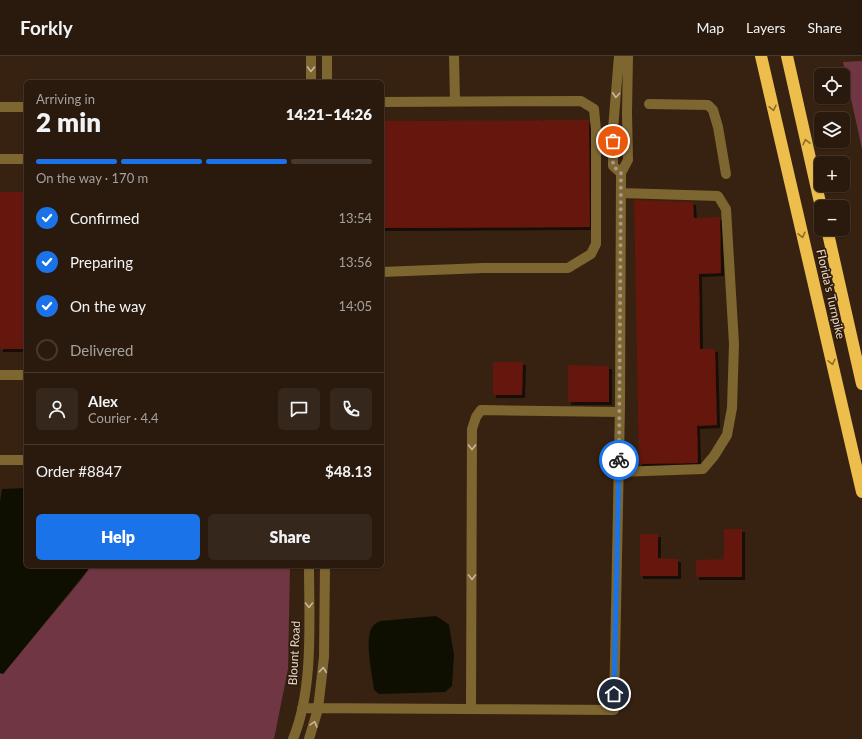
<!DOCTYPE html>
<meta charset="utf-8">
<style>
body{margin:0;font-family:Lato,sans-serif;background:#35271b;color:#f1f3f6;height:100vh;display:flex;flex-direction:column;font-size:15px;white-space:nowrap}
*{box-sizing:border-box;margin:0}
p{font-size:13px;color:#a5a19d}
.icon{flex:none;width:22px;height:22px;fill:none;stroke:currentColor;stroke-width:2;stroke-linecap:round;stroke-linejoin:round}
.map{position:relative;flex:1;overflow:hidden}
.panel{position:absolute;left:24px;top:24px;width:360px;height:488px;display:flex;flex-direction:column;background:#291a0d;border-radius:6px;box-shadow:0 1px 3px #0004,0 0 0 1px #45382e}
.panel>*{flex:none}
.buttons{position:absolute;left:814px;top:12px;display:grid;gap:8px}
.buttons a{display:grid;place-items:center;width:36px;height:36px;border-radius:6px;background:#291a0d;box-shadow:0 1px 3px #0004,0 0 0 1px #45382e;font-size:20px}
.pin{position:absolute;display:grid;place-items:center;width:34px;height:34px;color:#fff;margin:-17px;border:2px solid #fff;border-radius:50%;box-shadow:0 1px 4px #0007}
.courier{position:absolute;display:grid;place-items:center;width:40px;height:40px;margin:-20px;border:3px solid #1a73e8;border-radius:50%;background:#fff;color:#222;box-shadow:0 1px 5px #0007}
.headline em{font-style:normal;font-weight:800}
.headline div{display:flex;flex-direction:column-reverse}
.headline{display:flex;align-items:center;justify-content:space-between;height:68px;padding:0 12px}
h1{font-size:26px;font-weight:800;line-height:30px}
.bar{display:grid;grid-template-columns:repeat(4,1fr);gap:6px 4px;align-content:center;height:48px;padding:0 12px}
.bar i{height:5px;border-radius:3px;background:#45382e}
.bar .current{background:#1a73e8}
.bar p{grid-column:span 4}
.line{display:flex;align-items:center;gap:10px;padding:0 12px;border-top:1px solid #45382e}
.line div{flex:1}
.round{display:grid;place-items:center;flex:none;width:42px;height:42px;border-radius:6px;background:#35271b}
ol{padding:0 12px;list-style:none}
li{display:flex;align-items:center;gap:12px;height:44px}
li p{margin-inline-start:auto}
li .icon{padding:4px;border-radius:50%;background:#1a73e8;color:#fff;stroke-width:4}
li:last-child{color:#a5a19d}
li i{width:22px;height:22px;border:2px solid #45382e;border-radius:50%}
.primary-button{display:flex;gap:8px;margin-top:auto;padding:8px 12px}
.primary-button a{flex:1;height:46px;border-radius:6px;background:#1a73e8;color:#fff;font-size:16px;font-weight:800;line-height:46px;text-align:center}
.primary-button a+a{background:#35271b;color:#f1f3f6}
header{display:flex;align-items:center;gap:24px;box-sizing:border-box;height:56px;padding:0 20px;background:#291a0d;border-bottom:1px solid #45382e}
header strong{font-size:19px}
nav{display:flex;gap:22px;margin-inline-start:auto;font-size:14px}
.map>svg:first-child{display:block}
.green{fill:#703643}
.water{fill:#0e0f00}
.building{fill:#651707;filter:url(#shadow)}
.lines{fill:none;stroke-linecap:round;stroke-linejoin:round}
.minor{stroke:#7d6630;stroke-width:10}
.highway{stroke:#edbe4c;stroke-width:12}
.oneway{stroke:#c6b69e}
.oneway2{stroke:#8d6c2a}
.done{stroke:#a9988b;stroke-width:4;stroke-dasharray:0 7.2}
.route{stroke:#1a73e8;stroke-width:5}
.labels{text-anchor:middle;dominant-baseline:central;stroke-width:3;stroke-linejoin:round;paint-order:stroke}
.street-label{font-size:12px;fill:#e6d8cd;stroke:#2d1907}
</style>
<header>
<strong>Forkly</strong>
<nav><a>Map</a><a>Layers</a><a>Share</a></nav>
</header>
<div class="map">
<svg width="862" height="683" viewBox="0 0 862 683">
<defs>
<filter id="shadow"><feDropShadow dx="3" dy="3" stdDeviation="0" flood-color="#0009"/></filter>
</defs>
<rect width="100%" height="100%" fill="#372211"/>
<path class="green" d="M862,5V93L843,6Z
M91,510H290L288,613L274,683H0V617L3,618L81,524Z"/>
<path class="water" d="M26,432V510H91L3,618L0,617V446L2,433Z
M436,560L444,565L449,569L454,599L452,630L445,636L379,638L374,634C372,617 366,592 370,576C372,570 375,567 381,565Z"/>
<path class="building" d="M589,64L590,171L382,172V65Z
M0,136H26V293H0Z
M634,144L693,146L694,162L720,161L721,217L699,218L700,293H715L717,369L697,370L698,407L639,408Z
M493,306H523L522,339H493Z
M568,309L609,310V346H568Z
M724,473H742V521H696V504L724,503Z
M640,478H658V502L678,503V520H640Z"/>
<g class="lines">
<path class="minor" d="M454,0L455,45
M619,0L613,73V110L621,117
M311,26V0
M327,26V0
M382,46L581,45L594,53L596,74V188L591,198L568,212H483L382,216
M649,48L708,49L713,54L718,71L726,118
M0,51H26
M0,103H26
M0,319H26
M0,404H26
M618,416L703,413L714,400L727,379L732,352L734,288L726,153L718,140L621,137
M302,652L614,654L620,350L621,117L628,104L627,57L628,0
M471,653L472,373L476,361L481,354L620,356
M293,683C314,632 309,564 309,510
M309,683L318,653L324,601L325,510"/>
<path class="highway" d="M761,0L862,436
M787,0L821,151
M827,173L862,328"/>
</g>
<defs><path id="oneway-chevron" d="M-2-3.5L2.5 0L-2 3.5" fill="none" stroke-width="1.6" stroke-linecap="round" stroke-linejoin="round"/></defs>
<g class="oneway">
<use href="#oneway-chevron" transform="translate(311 13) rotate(91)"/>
<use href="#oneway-chevron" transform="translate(616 39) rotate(94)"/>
<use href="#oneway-chevron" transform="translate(472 391) rotate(90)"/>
<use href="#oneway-chevron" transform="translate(472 521) rotate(90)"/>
<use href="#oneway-chevron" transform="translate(309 549) rotate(90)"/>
<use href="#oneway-chevron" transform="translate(323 614) rotate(-85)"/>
<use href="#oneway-chevron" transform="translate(314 668) rotate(-74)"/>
</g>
<g class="oneway2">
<use href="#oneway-chevron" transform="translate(773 52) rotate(77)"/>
<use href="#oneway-chevron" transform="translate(806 86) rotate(-103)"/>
<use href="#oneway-chevron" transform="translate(802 179) rotate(77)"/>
<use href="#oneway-chevron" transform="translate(832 306) rotate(77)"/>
</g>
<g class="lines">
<path class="done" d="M613,85V110L621,117L619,404"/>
<path class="route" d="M614,638L619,404"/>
</g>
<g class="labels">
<g class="street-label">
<text transform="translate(831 238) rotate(77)">Florida's Turnpike</text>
<text transform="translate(294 597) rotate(-87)">Blount Road</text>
</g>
</g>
</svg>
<div class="buttons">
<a><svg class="icon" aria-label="locate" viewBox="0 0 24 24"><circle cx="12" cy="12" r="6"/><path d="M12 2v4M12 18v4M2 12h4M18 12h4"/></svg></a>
<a><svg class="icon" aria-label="layers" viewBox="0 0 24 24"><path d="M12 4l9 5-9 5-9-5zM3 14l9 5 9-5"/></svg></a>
<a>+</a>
<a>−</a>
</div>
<div class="pin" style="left:613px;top:85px;background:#ea580c"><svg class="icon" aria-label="bag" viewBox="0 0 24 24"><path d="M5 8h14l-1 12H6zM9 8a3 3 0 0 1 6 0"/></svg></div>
<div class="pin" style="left:614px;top:638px;background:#1f2937"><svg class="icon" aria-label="home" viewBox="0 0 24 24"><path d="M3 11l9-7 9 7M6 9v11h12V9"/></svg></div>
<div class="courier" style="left:619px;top:404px"><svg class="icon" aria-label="bike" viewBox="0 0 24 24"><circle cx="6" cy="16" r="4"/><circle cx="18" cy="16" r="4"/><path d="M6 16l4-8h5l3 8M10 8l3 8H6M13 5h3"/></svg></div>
<section class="panel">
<div class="headline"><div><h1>2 min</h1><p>Arriving in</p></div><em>14:21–14:26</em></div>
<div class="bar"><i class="current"></i><i class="current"></i><i class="current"></i><i></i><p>On the way · 170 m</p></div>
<ol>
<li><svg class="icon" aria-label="check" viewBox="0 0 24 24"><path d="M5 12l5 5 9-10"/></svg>Confirmed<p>13:54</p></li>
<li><svg class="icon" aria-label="check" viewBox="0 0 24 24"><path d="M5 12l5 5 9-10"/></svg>Preparing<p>13:56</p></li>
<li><svg class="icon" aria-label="check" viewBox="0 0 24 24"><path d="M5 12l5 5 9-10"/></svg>On the way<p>14:05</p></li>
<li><i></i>Delivered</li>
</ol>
<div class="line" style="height:72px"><a class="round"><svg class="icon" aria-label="person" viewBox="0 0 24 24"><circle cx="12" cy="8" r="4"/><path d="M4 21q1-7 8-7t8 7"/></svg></a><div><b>Alex</b><p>Courier · 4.4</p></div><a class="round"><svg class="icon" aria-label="chat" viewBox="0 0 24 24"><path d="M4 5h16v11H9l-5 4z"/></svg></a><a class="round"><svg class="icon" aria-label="phone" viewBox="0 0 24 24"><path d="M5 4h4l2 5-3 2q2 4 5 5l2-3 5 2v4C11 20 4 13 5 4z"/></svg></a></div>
<div class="line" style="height:52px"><div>Order #8847</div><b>$48.13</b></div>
<div class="primary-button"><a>Help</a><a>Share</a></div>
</section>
</div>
